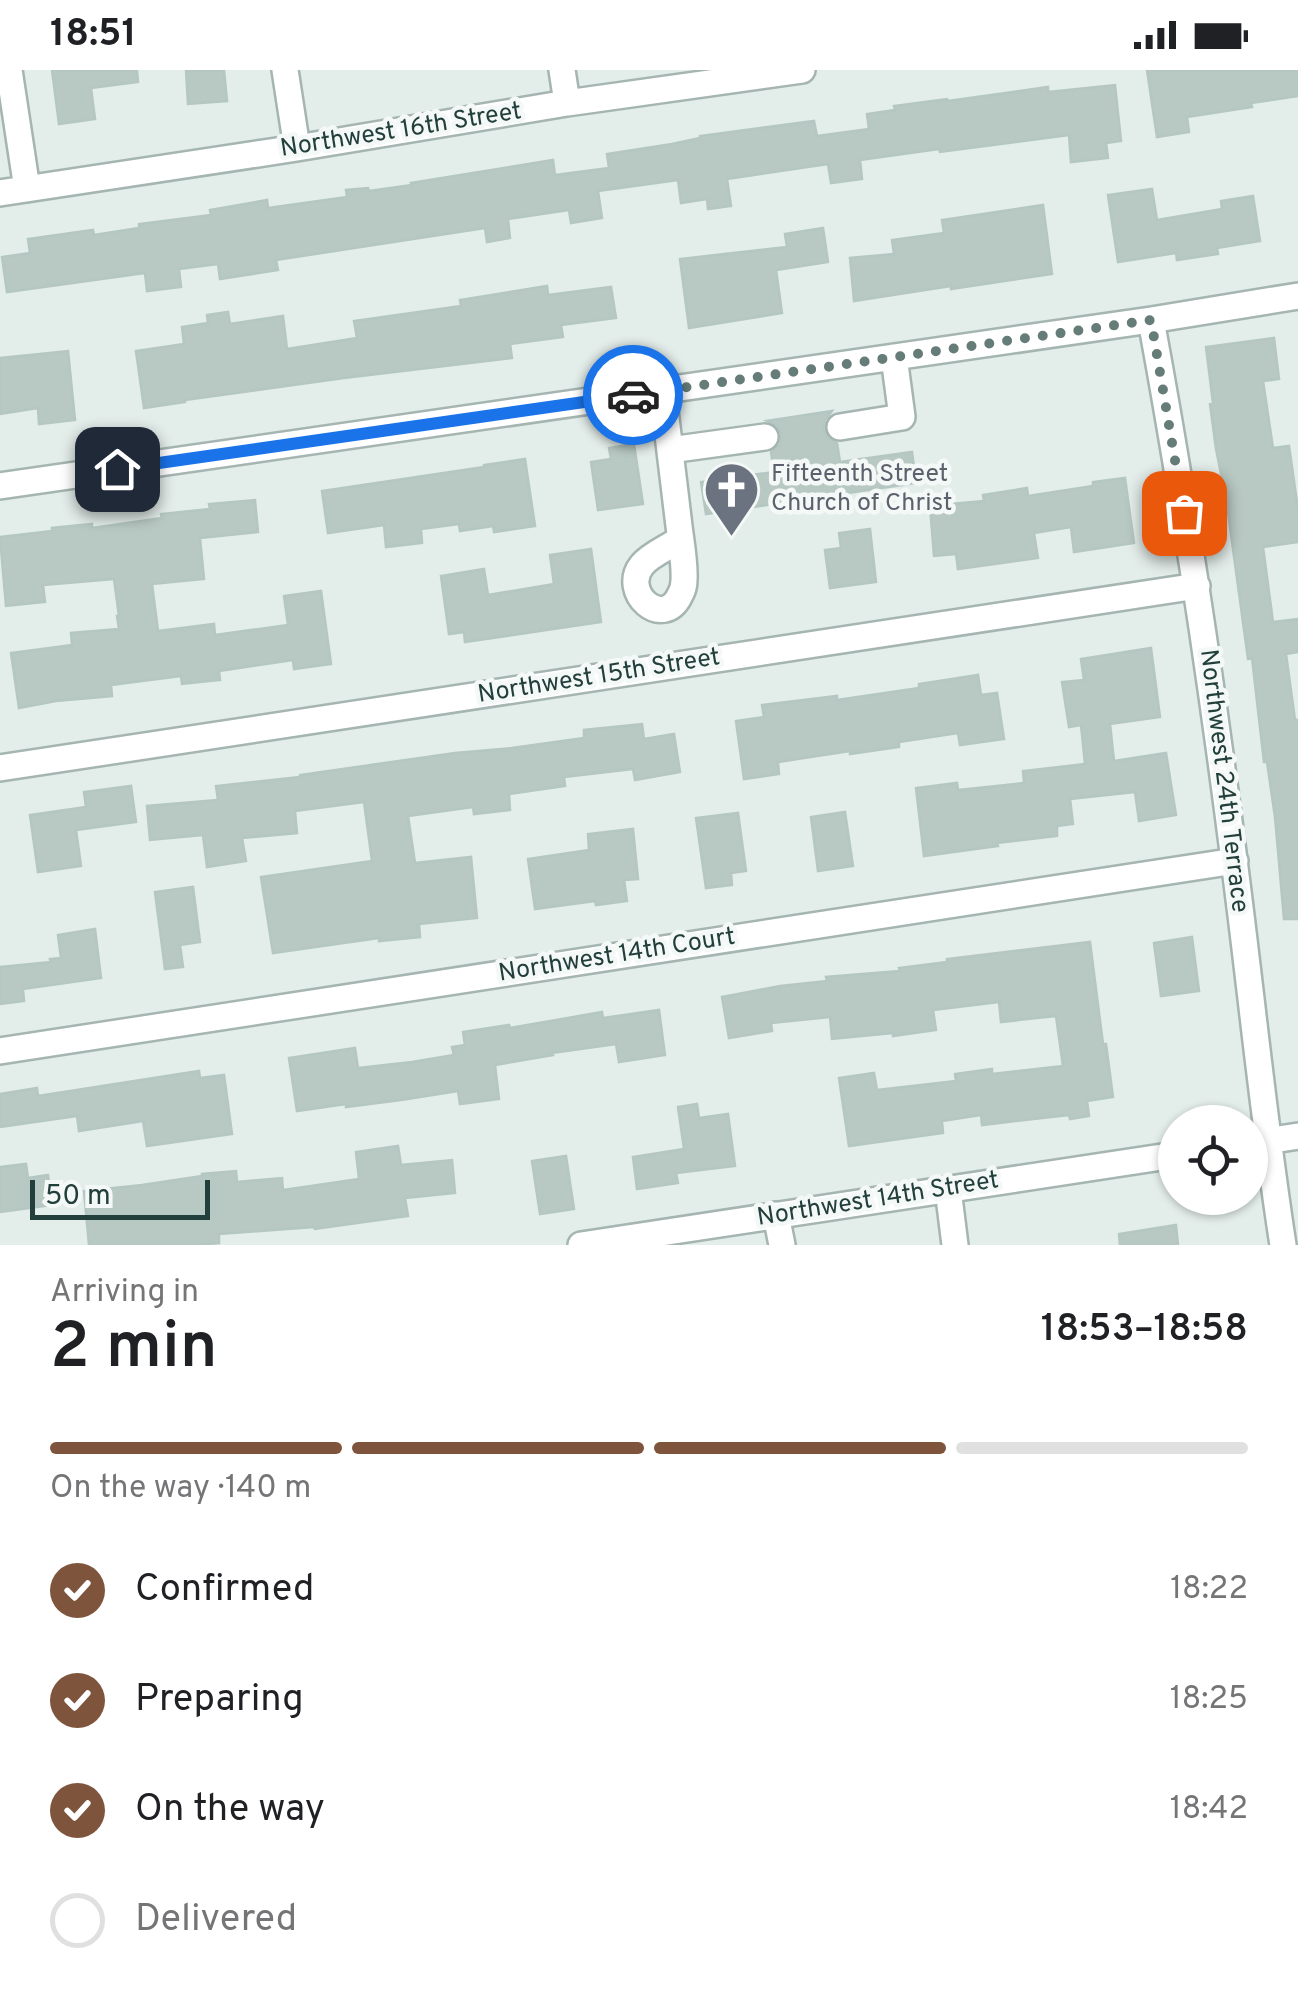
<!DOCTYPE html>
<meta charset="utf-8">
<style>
body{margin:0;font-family:Overpass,sans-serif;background:#f2f2f2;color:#202124;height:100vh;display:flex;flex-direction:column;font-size:38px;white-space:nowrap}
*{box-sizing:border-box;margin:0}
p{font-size:32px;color:#757577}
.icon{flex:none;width:55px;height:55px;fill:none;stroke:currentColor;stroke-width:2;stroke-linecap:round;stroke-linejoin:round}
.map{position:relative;height:1175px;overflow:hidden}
.details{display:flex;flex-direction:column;background:#fff;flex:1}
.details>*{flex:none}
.buttons{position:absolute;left:1158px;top:1035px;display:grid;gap:20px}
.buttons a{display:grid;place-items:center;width:110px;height:110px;border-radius:50%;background:#fff;box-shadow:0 2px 8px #0004;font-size:50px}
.scale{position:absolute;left:30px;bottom:25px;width:180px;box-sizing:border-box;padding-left:10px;border:5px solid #223f3b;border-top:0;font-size:28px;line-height:35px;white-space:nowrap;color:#223f3b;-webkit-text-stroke:8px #f4f9f7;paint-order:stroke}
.pin{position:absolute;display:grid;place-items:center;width:85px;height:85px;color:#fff;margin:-42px;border-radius:20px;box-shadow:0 5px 15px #0006}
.courier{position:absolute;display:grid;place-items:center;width:100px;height:100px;margin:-50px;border:8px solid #1a73e8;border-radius:50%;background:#fff;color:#222;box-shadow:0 2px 12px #0007}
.headline em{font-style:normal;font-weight:600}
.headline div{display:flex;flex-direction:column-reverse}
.headline{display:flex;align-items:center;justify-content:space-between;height:170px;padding:0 50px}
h1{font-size:65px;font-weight:600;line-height:75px}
.bar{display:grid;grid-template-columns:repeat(4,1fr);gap:15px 10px;align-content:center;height:120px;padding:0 50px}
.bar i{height:12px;border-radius:8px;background:#e0e0e0}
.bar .selected{background:#7f543c}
.bar p{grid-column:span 4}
ol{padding:0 50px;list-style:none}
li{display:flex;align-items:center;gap:30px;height:110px}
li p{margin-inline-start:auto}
li .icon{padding:10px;border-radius:50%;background:#7f543c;color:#fff;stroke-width:4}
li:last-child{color:#757577}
li i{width:55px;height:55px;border:5px solid #e0e0e0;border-radius:50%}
.status{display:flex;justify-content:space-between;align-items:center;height:70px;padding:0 50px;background:#fff;direction:ltr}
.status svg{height:28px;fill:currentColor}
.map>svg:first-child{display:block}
.building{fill:#b8c8c3;stroke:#b5c7c2;stroke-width:2.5}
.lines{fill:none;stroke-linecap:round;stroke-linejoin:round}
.minor-casing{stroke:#a5b5b2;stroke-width:30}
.minor{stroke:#fff;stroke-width:25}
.done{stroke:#667c78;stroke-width:10;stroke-dasharray:0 18}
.route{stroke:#1a73e8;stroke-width:12}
.labels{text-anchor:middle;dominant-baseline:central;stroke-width:9;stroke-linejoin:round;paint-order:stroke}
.street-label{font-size:25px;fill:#223f3b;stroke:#f4f9f7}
.worship-label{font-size:25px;fill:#5b616d;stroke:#f4f9f7;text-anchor:start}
</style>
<div class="status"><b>18:51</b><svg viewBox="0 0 49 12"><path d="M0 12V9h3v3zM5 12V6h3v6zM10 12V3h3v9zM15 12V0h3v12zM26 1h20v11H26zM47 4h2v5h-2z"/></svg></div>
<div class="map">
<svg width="1298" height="1175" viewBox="0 0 1298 1175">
<rect width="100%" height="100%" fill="#e3edea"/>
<path class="building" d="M52,0H137L138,12L91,18L95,49L59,54Z
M186,0H224L227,31L188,34Z
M1147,0H1298V26L1251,33L1252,37L1187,47L1189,62L1157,67Z
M1115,15L1121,71L1106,73L1108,88L1071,92L1069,65L940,82L939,79L860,90L862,109L831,113L828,94L727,109L731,136L708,139L707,129L681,133L678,110L598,121L602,148L571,153L569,140L508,149L510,168L487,172L485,158L276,190L278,200L220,209L218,194L179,199L181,217L147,221L145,203L7,222L2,187L30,183L28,169L93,160L94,165L139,158V154L211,145L210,140L267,130L268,138L347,127L346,120L368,118L369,121L412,115L411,113L553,90L555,105L609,98L607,84L672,74L700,68V66L814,51L817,66L869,59L867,44L895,40L894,36L947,29L948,31L1048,17V22Z
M1152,119L1157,150L1222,139L1221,131L1253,126L1260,171L1217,178L1218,184L1177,190L1176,183L1118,192L1108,125Z
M1043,135L1052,204L951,219V216L854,231L850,188L894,184L892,170L944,163L942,150Z
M823,158L828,192L776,200L782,243L689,258L680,189L787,177L785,164Z
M547,216L548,225L611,217L616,248L561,255L563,267L510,274L512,288L344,308L185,330V332L144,338L136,281L184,274L182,257L208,253L207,245L228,242L230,254L283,246L287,279L357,268L354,251L461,236L460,230Z
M1274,268L1279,309L1263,311L1273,378L1289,376L1298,439V472L1263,477L1273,552L1298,549V582L1286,584L1295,650H1298V849H1284L1275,747L1267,692H1264L1252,588L1248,589L1226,428L1216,379L1210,334L1213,333L1206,277Z
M68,281L75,350L39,354L38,338L0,344V288Z
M832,341L825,350L824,359L828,368L837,373L840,392L912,382L916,413L706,444L701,412L774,402L771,382L780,374L781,364L777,356L767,351Z
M634,374L643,434L598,440L591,392L611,389L609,378Z
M525,389L535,456L494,462L493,456L460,461L459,454L421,459L422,473L386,477L384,455L328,463L322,421L484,397V395Z
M1125,408L1134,473L1074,482L1071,457L1034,463L1038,488L958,499L956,484L934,486L930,436L984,431L983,425L1027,418L1028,426L1093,416V412Z
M255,430L258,462L200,468L204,509L152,514L158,561L214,554L215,565L288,555L284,526L321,521L331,594L294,599L293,590L219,601L220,610L182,614L181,606L111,615L112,626L56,631L19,638L11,583L72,575L71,563L119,559L117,546H119L114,509L43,515L45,532L6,536L0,467L52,461V458L92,454V458L162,448L161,444L210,439L209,434Z
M870,459L876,512L830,518L825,480L841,478L839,463Z
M591,479L601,552L465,572L464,562L449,564L441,506L484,499L488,525L554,514L550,485Z
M1151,578L1160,647L1110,654L1114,691L1166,683L1176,745L1139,751L1135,722L1070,729L1073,754L1057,756V766L997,773L998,776L924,786L916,718L957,713L958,720L1024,713L1023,701L1085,694L1081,655L1069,657L1062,612L1084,610L1081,589Z
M978,605L981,625L997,623L1004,669L960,675L958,663L899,672V677L850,684V681L778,692L779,704L744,709L736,651L764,647L762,635L837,626V630L919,618V614Z
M642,654L644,669L674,664L680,702L635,710L633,699L564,707L565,716L509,724L510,740L474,744L473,737L408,746L415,793L471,787L477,848L419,854L420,867L379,871V868L273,883L261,807L372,791L364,732L295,741L297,763L242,768L246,791L207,797L203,765L150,770L147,736L218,730L216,716L300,707V705L455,683L512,678L584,668V660Z
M131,716L136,752L76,760L81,796L38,802L30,745L86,737L84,722Z
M845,742L853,796L818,801L811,747Z
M738,743L746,801L731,803L732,815L706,818L696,748Z
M633,759L638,809L624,810L627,831L596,835L595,831L535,839L528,789L589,780L588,764Z
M193,817L200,872L180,875L183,897L165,899L155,822Z
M95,859L101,908L23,919L24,931L0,934V897L51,892L50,889L61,888L58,865Z
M1192,867L1199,921L1161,926L1154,873Z
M1090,872L1103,974H1106L1113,1027L1087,1031L1089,1046L1070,1049L1069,1045L982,1055L981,1045L942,1051L943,1063L849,1076L839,1008L874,1003L877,1020L956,1011L955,1004L992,999V1004L1063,996L1056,946L1001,952L999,932L933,940L936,960L893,966V963L832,969L830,947L771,953L772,961L729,968L722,927L780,916L827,911L826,907L900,901L899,898L947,892V889Z
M659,940L665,985L619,992L616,974L552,983L553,985L495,995L499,1029L460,1034L458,1021L401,1030L346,1037V1034L297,1041L289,988L355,978L358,998L412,992L454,985L452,977L465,975L463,962L509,955L510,958L602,942L603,948Z
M199,1001L200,1008L224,1005L232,1064L147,1076L143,1051L79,1061L77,1046L0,1057V1024L37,1018L38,1026Z
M697,1034L699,1048L728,1044L735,1096L676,1103L678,1113L637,1119L633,1087L684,1079L678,1037Z
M398,1076L401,1095L452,1090L455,1123L405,1128L408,1146L315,1159L314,1157L219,1164V1173L197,1175H89L84,1121L142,1115L202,1106V1104L236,1101L237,1112L282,1108L283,1120L359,1109L356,1082Z
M566,1086L574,1139L540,1144L532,1091Z
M26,1094L28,1108L48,1105L52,1135L0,1142V1097Z
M1176,1155L1178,1175H1120L1119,1164Z"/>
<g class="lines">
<defs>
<path id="minor" d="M9,0L27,119
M285,0L297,78
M562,0L567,33
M0,123L297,78L567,33L802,0
M1151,250C1184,429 1211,609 1234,790C1251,919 1263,1047 1283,1175
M663,320L665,340C670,379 674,417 679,456C681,473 685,493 684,510C684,516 683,520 680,525C663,561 620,522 642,495C651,484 668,478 680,469
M840,357L902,347L894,287
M670,380L765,367
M0,416L1151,250L1298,226
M0,698L1197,516
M0,981L1235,791
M1254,1073L1298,1066
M948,1119L955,1175
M776,1145L782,1175
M581,1175L1175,1085"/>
</defs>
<use href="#minor" class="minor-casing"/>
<use href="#minor" class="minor"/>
</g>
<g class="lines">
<path class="done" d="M633,325L1151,250L1184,443"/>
<path class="route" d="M117,399L633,325"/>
</g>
<defs>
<symbol id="church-pin" viewBox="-11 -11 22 30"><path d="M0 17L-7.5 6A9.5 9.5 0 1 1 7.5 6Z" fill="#6b7280" stroke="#f4f9f7"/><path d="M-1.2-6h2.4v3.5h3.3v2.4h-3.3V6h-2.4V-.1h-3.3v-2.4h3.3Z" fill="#fff"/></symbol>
</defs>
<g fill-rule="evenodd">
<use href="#church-pin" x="700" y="388" width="63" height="86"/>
</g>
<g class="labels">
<g class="street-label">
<text transform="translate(401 61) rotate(-9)">Northwest 16th Street</text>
<text transform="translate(599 607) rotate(-9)">Northwest 15th Street</text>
<text transform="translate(1223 711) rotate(83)">Northwest 24th Terrace</text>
<text transform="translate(617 886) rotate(-9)">Northwest 14th Court</text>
<text transform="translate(878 1130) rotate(-9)">Northwest 14th Street</text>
</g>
<g class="worship-label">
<text x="771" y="405">Fifteenth Street<tspan x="771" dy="29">Church of Christ</tspan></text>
</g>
</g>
</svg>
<div class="buttons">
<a><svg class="icon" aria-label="locate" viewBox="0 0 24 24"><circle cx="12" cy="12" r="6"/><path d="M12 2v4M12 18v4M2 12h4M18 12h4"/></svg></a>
</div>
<div class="scale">50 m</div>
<div class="pin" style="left:1184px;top:443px;background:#ea580c"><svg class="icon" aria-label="bag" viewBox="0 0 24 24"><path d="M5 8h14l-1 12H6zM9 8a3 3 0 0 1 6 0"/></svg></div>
<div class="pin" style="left:117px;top:399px;background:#1f2937"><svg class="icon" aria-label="home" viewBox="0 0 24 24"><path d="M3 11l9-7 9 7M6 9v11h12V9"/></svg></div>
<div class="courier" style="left:633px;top:325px"><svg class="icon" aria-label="car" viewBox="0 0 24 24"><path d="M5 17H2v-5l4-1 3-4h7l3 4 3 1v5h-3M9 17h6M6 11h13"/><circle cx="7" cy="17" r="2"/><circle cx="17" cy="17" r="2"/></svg></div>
</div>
<section class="details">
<div class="headline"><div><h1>2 min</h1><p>Arriving in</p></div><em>18:53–18:58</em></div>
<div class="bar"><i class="selected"></i><i class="selected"></i><i class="selected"></i><i></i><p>On the way · 140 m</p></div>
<ol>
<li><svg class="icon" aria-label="check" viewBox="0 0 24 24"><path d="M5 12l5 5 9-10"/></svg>Confirmed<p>18:22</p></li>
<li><svg class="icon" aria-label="check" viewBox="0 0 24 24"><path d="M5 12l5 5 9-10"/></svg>Preparing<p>18:25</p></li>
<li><svg class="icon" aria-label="check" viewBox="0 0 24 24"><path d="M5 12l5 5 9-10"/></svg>On the way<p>18:42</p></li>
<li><i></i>Delivered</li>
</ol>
</section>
